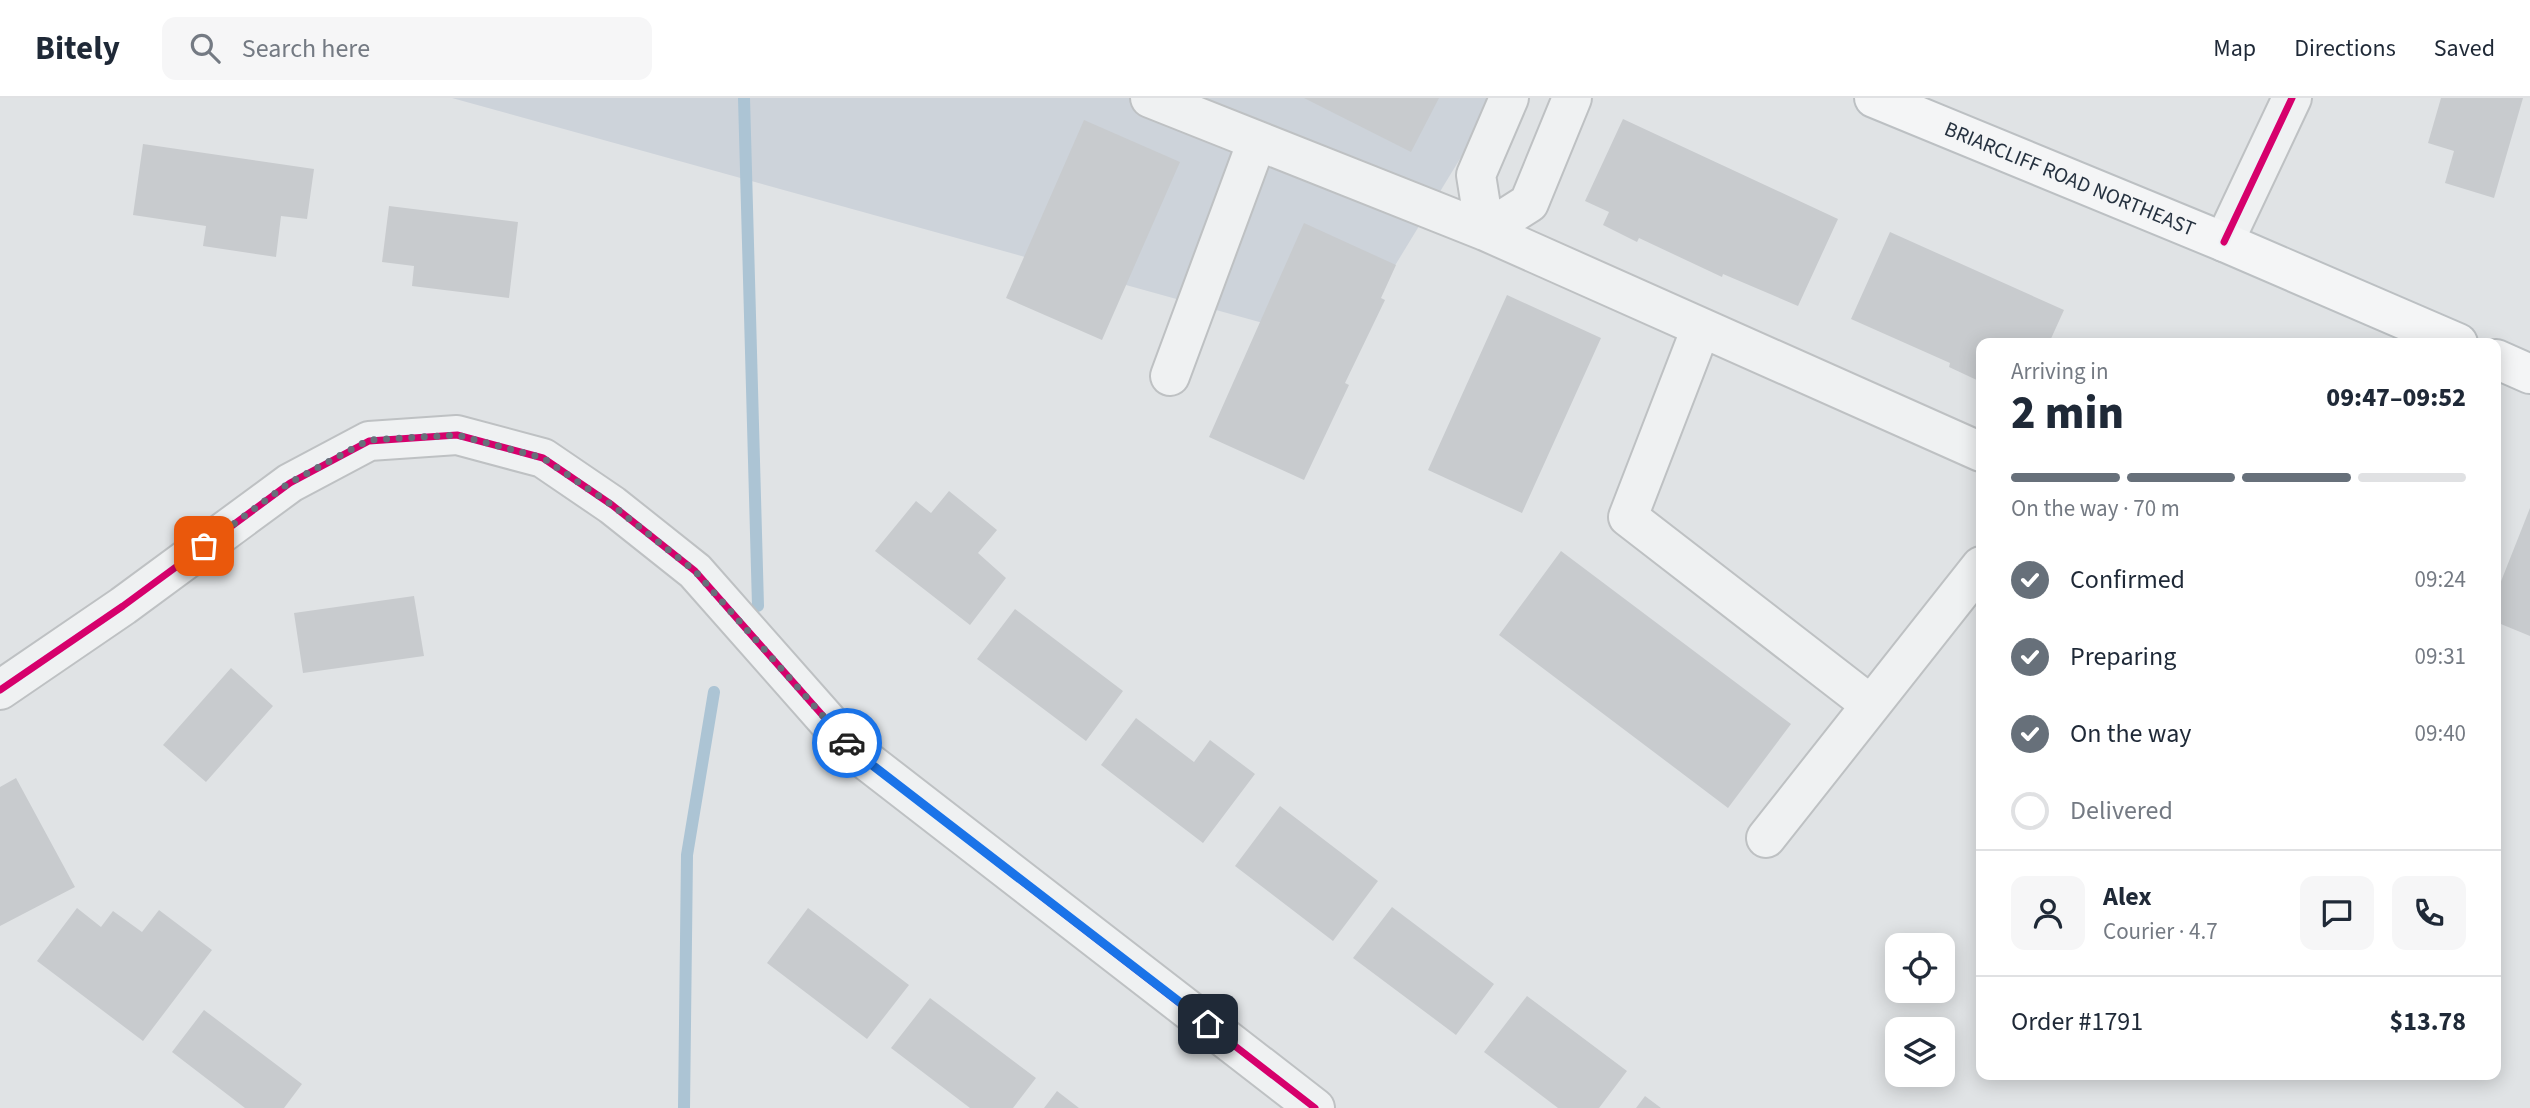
<!DOCTYPE html>
<meta charset="utf-8">
<style>
body{margin:0;font-family:"Source Sans 3",sans-serif;background:#f6f6f7;color:#1f2937;height:100vh;display:flex;flex-direction:column;font-size:26px;white-space:nowrap}
*{box-sizing:border-box;margin:0}
p{font-size:23px;color:#747a83}
.icon{flex:none;width:38px;height:38px;fill:none;stroke:currentColor;stroke-width:2;stroke-linecap:round;stroke-linejoin:round}
.map{position:relative;flex:1;overflow:hidden}
.details{position:absolute;left:1976px;top:240px;width:525px;height:742px;display:flex;flex-direction:column;background:#fff;border-radius:14px;box-shadow:0 4px 18px #0003}
.details>*{flex:none}
.tools{position:absolute;left:1885px;top:835px;display:grid;gap:14px}
.tools a{display:grid;place-items:center;width:70px;height:70px;border-radius:14px;background:#fff;box-shadow:0 4px 18px #0003;font-size:35px}
.pin{position:absolute;display:grid;place-items:center;width:60px;height:60px;color:#fff;margin:-30px;border-radius:14px;box-shadow:0 4px 10px #0006}
.courier{position:absolute;display:grid;place-items:center;width:70px;height:70px;margin:-35px;border:5px solid #1a73e8;border-radius:50%;background:#fff;color:#222;box-shadow:0 2px 9px #0007}
.head em{font-style:normal;font-weight:800}
.head div{display:flex;flex-direction:column-reverse}
.head{display:flex;align-items:center;justify-content:space-between;height:119px;padding:0 35px}
h1{font-size:46px;font-weight:800;line-height:52px}
.bar{display:grid;grid-template-columns:repeat(4,1fr);gap:10px 7px;align-content:center;height:84px;padding:0 35px}
.bar i{height:9px;border-radius:5px;background:#e0e1e3}
.bar .active{background:#67707a}
.bar p{grid-column:span 4}
.line{display:flex;align-items:center;gap:18px;padding:0 35px;border-top:2px solid #e0e1e3}
.line div{flex:1}
.round{display:grid;place-items:center;flex:none;width:74px;height:74px;border-radius:14px;background:#f6f6f7}
ol{padding:0 35px;list-style:none}
li{display:flex;align-items:center;gap:21px;height:77px}
li p{margin-inline-start:auto}
li .icon{padding:7px;border-radius:50%;background:#67707a;color:#fff;stroke-width:4}
li:last-child{color:#747a83}
li i{width:38px;height:38px;border:4px solid #e0e1e3;border-radius:50%}
header{display:flex;align-items:center;gap:42px;box-sizing:border-box;height:98px;padding:0 35px;background:#fff;border-bottom:2px solid #e0e1e3}
header strong{font-size:33px}
nav{display:flex;gap:38px;margin-inline-start:auto;font-size:24px}
.search{width:490px;height:63px;background:#f6f6f7;display:flex;align-items:center;gap:18px;box-sizing:border-box;padding:0 24px;border-radius:14px;color:#747a83;font-size:26px}
.map>svg:first-child{display:block}
.built{fill:#cdd3da}
.lines{fill:none;stroke-linecap:round;stroke-linejoin:round}
.stream{stroke:#acc4d4;stroke-width:12}
.building{fill:#c8cbce}
.minor-casing{stroke:#bec1c3;stroke-width:42}
.major-casing{stroke:#bcc0c3;stroke-width:42}
.minor{stroke:#eff1f2;stroke-width:38}
.major{stroke:#f4f5f6;stroke-width:38}
.cycleway-casing{stroke:#edf2f6;stroke-width:11}
.cycleway{stroke:#d6006c;stroke-width:7}
.done{stroke:#67707a;stroke-width:7;stroke-dasharray:0 12.6}
.route{stroke:#1a73e8;stroke-width:9}
.labels{text-anchor:middle;dominant-baseline:central;stroke-width:7;stroke-linejoin:round;paint-order:stroke}
.street-label{font-size:21px;fill:#263240;stroke:#edf2f6}
</style>
<header>
<strong>Bitely</strong>
<div class="search"><svg class="icon" aria-label="search" viewBox="0 0 24 24"><circle cx="10" cy="10" r="6"/><path d="M15 15l6 6"/></svg>Search here</div>
<nav><a>Map</a><a>Directions</a><a>Saved</a></nav>
</header>
<div class="map">
<svg width="2530" height="1010" viewBox="0 0 2530 1010">
<rect width="100%" height="100%" fill="#e0e3e5"/>
<path class="built" d="M452,0H1494L1483,23L1346,248Z"/>
<g class="lines">
<path class="stream" d="M744,0L758,508
M684,1010L687,757L714,594"/>
</g>
<path class="building" d="M1304,0H1439L1411,54Z
M2441,0H2523L2494,100L2445,85L2454,53L2428,45Z
M1623,21L1838,121L1798,208L1723,176L1722,179L1639,140L1637,144L1603,127L1609,114L1585,103Z
M1084,22L1180,64L1102,242L1006,200Z
M143,46L314,71L307,121L281,118L276,159L203,148L206,128L133,117Z
M389,108L518,124L509,200L412,188L414,168L382,164Z
M1304,125L1396,167L1381,200L1385,202L1345,285L1349,287L1304,382L1209,339Z
M1890,134L2064,212L2049,245H1981V284L1949,269L1950,265L1851,221Z
M1507,197L1601,240L1522,415L1428,372Z
M949,393L997,432L978,455L1006,480L970,527L875,453L916,403L931,415Z
M2530,410V538L2496,524V496Z
M1561,453L1791,626L1728,710L1499,537Z
M414,498L424,558L303,575L294,515Z
M1015,511L1123,593L1086,643L977,561Z
M231,570L273,608L206,684L163,647Z
M1136,620L1194,664L1210,642L1255,676L1203,745L1101,667Z
M16,680L75,789L0,828V689Z
M1280,708L1378,783L1333,843L1235,768Z
M1392,809L1494,886L1456,937L1353,860Z
M77,810L101,829L113,813L142,834L159,812L212,852L143,943L37,863Z
M808,810L909,887L867,941L767,865Z
M1527,898L1627,973L1599,1010H1558L1484,954Z
M930,900L1036,980L1013,1010H970L891,950Z
M204,912L302,986L284,1010H245L172,954Z
M1057,993L1079,1010H1044Z
M1645,998L1661,1010H1636Z"/>
<g class="lines">
<defs>
<path id="minor" d="M1150,0L1485,133L1981,354
M1509,0L1476,77L1485,133L1529,105L1572,0
M2224,144L2292,0
M1701,230L1628,419L1871,607
M1170,278L1257,43
M0,592L123,508L290,385L369,343L457,337L543,360L612,407L695,473L854,653L1315,1010
M1766,740L1981,468"/>
<g id="major">
<path id="s1" d="M1874,0L2224,144L2458,245"/>
<path d="M2496,261L2530,276"/>
</g>
</defs>
<use href="#minor" class="minor-casing"/>
<use href="#major" class="major-casing"/>
<use href="#minor" class="minor"/>
<use href="#major" class="major"/>
<defs>
<path id="cycleway" d="M2224,144L2292,0
M0,592L123,508L290,385L369,343L457,337L543,360L612,407L695,473L854,653L1315,1010"/>
</defs>
<use href="#cycleway" class="cycleway-casing"/>
<use href="#cycleway" class="cycleway"/>
</g>
<g class="lines">
<path class="done" d="M204,448L289,385L369,342L457,337L543,360L612,407L695,473L847,645"/>
<path class="route" d="M847,645L854,653L1208,926"/>
</g>
<g class="labels">
<g class="street-label">
<text stroke="none"><textPath href="#s1" startOffset="212">BRIARCLIFF ROAD NORTHEAST</textPath></text>
</g>
</g>
</svg>
<div class="tools">
<a><svg class="icon" aria-label="locate" viewBox="0 0 24 24"><circle cx="12" cy="12" r="6"/><path d="M12 2v4M12 18v4M2 12h4M18 12h4"/></svg></a>
<a><svg class="icon" aria-label="layers" viewBox="0 0 24 24"><path d="M12 4l9 5-9 5-9-5zM3 14l9 5 9-5"/></svg></a>
</div>
<div class="pin" style="left:204px;top:448px;background:#ea580c"><svg class="icon" aria-label="bag" viewBox="0 0 24 24"><path d="M5 8h14l-1 12H6zM9 8a3 3 0 0 1 6 0"/></svg></div>
<div class="pin" style="left:1208px;top:926px;background:#1f2937"><svg class="icon" aria-label="home" viewBox="0 0 24 24"><path d="M3 11l9-7 9 7M6 9v11h12V9"/></svg></div>
<div class="courier" style="left:847px;top:645px"><svg class="icon" aria-label="car" viewBox="0 0 24 24"><path d="M5 17H2v-5l4-1 3-4h7l3 4 3 1v5h-3M9 17h6M6 11h13"/><circle cx="7" cy="17" r="2"/><circle cx="17" cy="17" r="2"/></svg></div>
<section class="details">
<div class="head"><div><h1>2 min</h1><p>Arriving in</p></div><em>09:47–09:52</em></div>
<div class="bar"><i class="active"></i><i class="active"></i><i class="active"></i><i></i><p>On the way · 70 m</p></div>
<ol>
<li><svg class="icon" aria-label="check" viewBox="0 0 24 24"><path d="M5 12l5 5 9-10"/></svg>Confirmed<p>09:24</p></li>
<li><svg class="icon" aria-label="check" viewBox="0 0 24 24"><path d="M5 12l5 5 9-10"/></svg>Preparing<p>09:31</p></li>
<li><svg class="icon" aria-label="check" viewBox="0 0 24 24"><path d="M5 12l5 5 9-10"/></svg>On the way<p>09:40</p></li>
<li><i></i>Delivered</li>
</ol>
<div class="line" style="height:126px"><a class="round"><svg class="icon" aria-label="person" viewBox="0 0 24 24"><circle cx="12" cy="8" r="4"/><path d="M4 21q1-7 8-7t8 7"/></svg></a><div><b>Alex</b><p>Courier · 4.7</p></div><a class="round"><svg class="icon" aria-label="chat" viewBox="0 0 24 24"><path d="M4 5h16v11H9l-5 4z"/></svg></a><a class="round"><svg class="icon" aria-label="phone" viewBox="0 0 24 24"><path d="M5 4h4l2 5-3 2q2 4 5 5l2-3 5 2v4C11 20 4 13 5 4z"/></svg></a></div>
<div class="line" style="height:91px"><div>Order #1791</div><b>$13.78</b></div>
</section>
</div>
